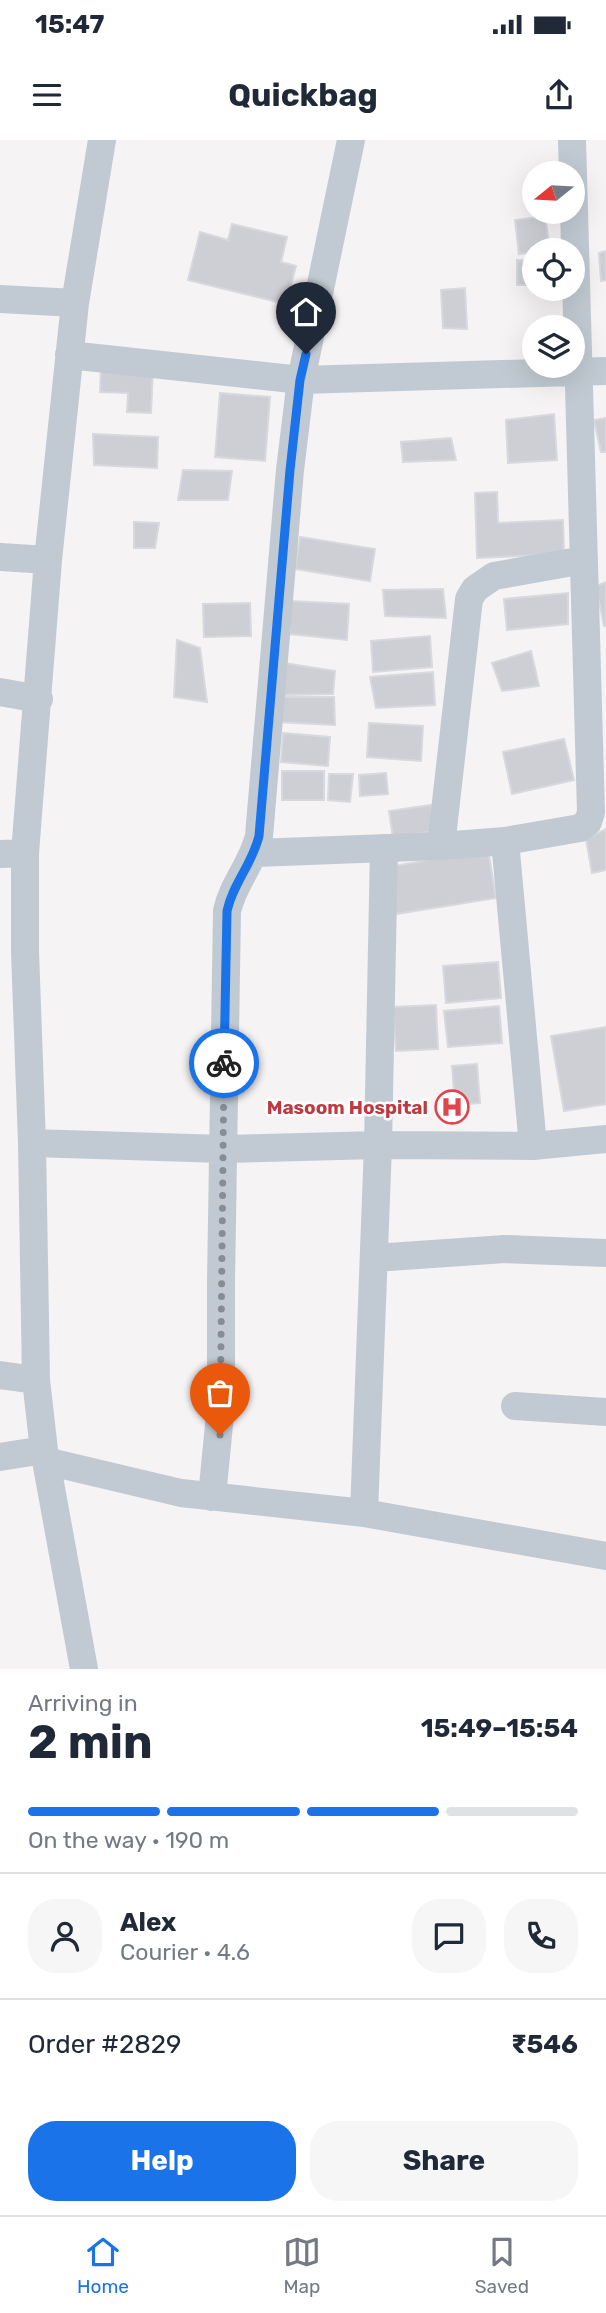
<!DOCTYPE html>
<meta charset="utf-8">
<style>
body{margin:0;font-family:Rubik,sans-serif;background:#f6f6f7;color:#1f2937;height:100vh;display:flex;flex-direction:column;font-size:26px;white-space:nowrap}
*{box-sizing:border-box;margin:0}
p{font-size:23px;color:#747a83}
.icon{flex:none;width:38px;height:38px;fill:none;stroke:currentColor;stroke-width:2;stroke-linecap:round;stroke-linejoin:round}
.map{position:relative;height:1529px;overflow:hidden}
.details{display:flex;flex-direction:column;background:#fff;flex:1}
.details>*{flex:none}
.needle{width:46px;rotate:252deg}
.controls{position:absolute;left:522px;top:21px;display:grid;gap:14px}
.controls a{display:grid;place-items:center;width:63px;height:63px;border-radius:50%;background:#fff;box-shadow:0 7px 28px #0002;font-size:35px}
.pin{position:absolute;display:grid;place-items:center;width:60px;height:60px;color:#fff;margin:-72px -30px;border-radius:50% 50% 50% 0;rotate:-45deg;box-shadow:0 0 7px #0007}
.pin .icon{rotate:45deg}
.courier{position:absolute;display:grid;place-items:center;width:70px;height:70px;margin:-35px;border:5px solid #1a73e8;border-radius:50%;background:#fff;color:#222;box-shadow:0 2px 9px #0007}
.headline em{font-style:normal;font-weight:700}
.headline div{display:flex;flex-direction:column-reverse}
.headline{display:flex;align-items:center;justify-content:space-between;height:119px;padding:0 28px}
h1{font-size:46px;font-weight:700;line-height:52px}
.bar{display:grid;grid-template-columns:repeat(4,1fr);gap:10px 7px;align-content:center;height:84px;padding:0 28px}
.bar i{height:9px;border-radius:5px;background:#e0e1e3}
.bar .selected{background:#1a73e8}
.bar p{grid-column:span 4}
.line{display:flex;align-items:center;gap:18px;padding:0 28px;border-top:2px solid #e0e1e3}
.line div{flex:1}
.round{display:grid;place-items:center;flex:none;width:74px;height:74px;border-radius:28px;background:#f6f6f7}
.cta{display:flex;gap:14px;margin-top:auto;padding:14px 28px}
.cta a{flex:1;height:80px;border-radius:28px;background:#1a73e8;color:#fff;font-size:28px;font-weight:700;line-height:80px;text-align:center}
.cta a+a{background:#f6f6f7;color:#1f2937}
.status{display:flex;justify-content:space-between;align-items:center;height:49px;padding:0 35px;background:#fff;direction:ltr}
.status svg{height:19px;fill:currentColor}
header{display:flex;justify-content:space-between;align-items:center;height:91px;padding:0 28px;background:#fff;font-size:32px;font-weight:700}
.menu{display:flex;justify-content:space-around;align-items:center;height:98px;border-top:2px solid #e0e1e3;background:#fff;font-size:19px;color:#747a83}
.menu a{display:grid;justify-items:center;gap:4px}
.menu .selected{color:#1a73e8}
.map>svg:first-child{display:block}
.building{fill:#cdcfd5;stroke:#d7d9de;stroke-width:2}
.lines{fill:none;stroke-linecap:round;stroke-linejoin:round}
.minor{stroke:#c1cad2;stroke-width:28}
.done{stroke:#868d94;stroke-width:7;stroke-dasharray:0 12.6}
.route{stroke:#1a73e8;stroke-width:9}
.labels{text-anchor:middle;dominant-baseline:central;stroke-width:5;stroke-linejoin:round;paint-order:stroke}
.health-label{font-size:19px;font-weight:bold;fill:#be3a42;stroke:#fff;text-anchor:end}
</style>
<div class="status"><b>15:47</b><svg viewBox="0 0 49 12"><path d="M0 12V9h3v3zM5 12V6h3v6zM10 12V3h3v9zM15 12V0h3v12zM26 1h20v11H26zM47 4h2v5h-2z"/></svg></div>
<header><svg class="icon" aria-label="menu" viewBox="0 0 24 24"><path d="M4 6h16M4 12h16M4 18h16"/></svg>Quickbag<svg class="icon" aria-label="share" viewBox="0 0 24 24"><path d="M12 15V3M7 8l5-5 5 5M5 13v7h14v-7"/></svg></header>
<div class="map">
<svg width="606" height="1529" viewBox="0 0 606 1529">
<rect width="100%" height="100%" fill="#f5f3f3"/>
<path class="building" d="M545,76L550,110H534V112L519,114L515,80Z
M232,84L287,97L281,122L296,126L286,164L188,140L200,92L228,100Z
M606,111V140L601,141L599,113Z
M517,120L534,121V145H517Z
M465,148L467,189L443,188L441,150Z
M101,226L153,228L151,273L127,272L128,253L100,252Z
M220,253L270,257L265,321L215,317Z
M554,274L557,320L508,323L506,280Z
M606,278V312H601L594,280Z
M93,294L158,297L157,328L94,325Z
M451,298L456,320L403,322L401,302Z
M183,330L232,331L228,360H178Z
M497,352L498,383L563,380L564,414L477,418L475,353Z
M134,382L159,383L155,408H134Z
M300,397L375,409L370,441L295,429Z
M606,442V486H604L596,446Z
M443,449L446,478L385,476L383,450Z
M568,453V484L507,490L504,459Z
M290,461L349,464L347,500L290,494Z
M250,463L251,496L204,497L203,464Z
M430,496L432,527L373,532L371,501Z
M177,500L200,508L207,562L174,557Z
M531,511L539,546L502,551L492,523Z
M284,523L335,531L333,554L284,555Z
M433,532L435,565L376,568L370,537Z
M275,557H334L335,585L277,582Z
M369,583L423,586L421,621L367,617Z
M283,593L330,597L328,626L281,622Z
M564,599L574,640L512,654L503,612Z
M282,631H324V660H282Z
M386,633L388,654L360,656L359,635Z
M329,634H353L350,662L328,660Z
M431,665L434,691L393,698L389,671Z
M606,689V730L592,733L586,699Z
M488,710L496,758L396,774L388,727Z
M498,822L501,858L446,863L443,826Z
M436,865L438,909L396,911L393,867Z
M499,866L502,903L448,907L444,871Z
M606,887V964L564,971L551,896Z
M477,924L480,963L455,965L452,926Z"/>
<g class="lines">
<path class="minor" d="M0,159L75,163
M69,215L301,240L606,231
M0,417L48,420
M0,552L39,559
M505,701L533,1006
M441,706L469,459L475,449L494,436L584,420
M255,713L441,706L505,701L580,688L588,682L591,672L572,0
M0,714L25,713
M32,1003L223,1009L378,1005L533,1006L606,999
M374,1118L505,1109L606,1113
M0,1235L36,1240L32,1003L25,812V713L48,420L75,163L102,0
M36,1240L44,1310L84,1529
M515,1266L606,1272
M0,1317L44,1310
M46,1321L181,1353L364,1373L606,1416
M212,1357L221,1264V1142L227,771C233,743 252,725 259,696L290,330L301,240L351,0
M364,1373L378,1005L384,708"/>
</g>
<g class="lines">
<path class="done" d="M220,1295L224,923"/>
<path class="route" d="M224,923L227,771C233,743 252,725 259,696L290,330L300,240L306,214"/>
</g>
<defs>
<symbol id="hospital-ring" viewBox="-11 -11 22 22"><circle r="9.5" fill="#fff" stroke="#e0444e" stroke-width="1.5"/><path d="M-5-5h3v3.5h4V-5h3V5h-3V1.5h-4V5h-3Z" fill="#e0444e"/></symbol>
</defs>
<g fill-rule="evenodd">
<use href="#hospital-ring" x="433" y="948" width="38" height="38"/>
</g>
<g class="labels">
<g class="health-label">
<text x="428" y="967">Masoom Hospital</text>
</g>
</g>
</svg>
<div class="controls">
<a><svg class="needle" viewBox="-14 -14 28 28"><path d="M0-13l5 13h-10z" fill="#e53935"/><path d="M0 13l5-13h-10z" fill="#747a83"/></svg></a>
<a><svg class="icon" aria-label="locate" viewBox="0 0 24 24"><circle cx="12" cy="12" r="6"/><path d="M12 2v4M12 18v4M2 12h4M18 12h4"/></svg></a>
<a><svg class="icon" aria-label="layers" viewBox="0 0 24 24"><path d="M12 4l9 5-9 5-9-5zM3 14l9 5 9-5"/></svg></a>
</div>
<div class="pin" style="left:220px;top:1295px;background:#ea580c"><svg class="icon" aria-label="bag" viewBox="0 0 24 24"><path d="M5 8h14l-1 12H6zM9 8a3 3 0 0 1 6 0"/></svg></div>
<div class="pin" style="left:306px;top:214px;background:#1f2937"><svg class="icon" aria-label="home" viewBox="0 0 24 24"><path d="M3 11l9-7 9 7M6 9v11h12V9"/></svg></div>
<div class="courier" style="left:224px;top:923px"><svg class="icon" aria-label="bike" viewBox="0 0 24 24"><circle cx="6" cy="16" r="4"/><circle cx="18" cy="16" r="4"/><path d="M6 16l4-8h5l3 8M10 8l3 8H6M13 5h3"/></svg></div>
</div>
<section class="details">
<div class="headline"><div><h1>2 min</h1><p>Arriving in</p></div><em>15:49–15:54</em></div>
<div class="bar"><i class="selected"></i><i class="selected"></i><i class="selected"></i><i></i><p>On the way · 190 m</p></div>
<div class="line" style="height:126px"><a class="round"><svg class="icon" aria-label="person" viewBox="0 0 24 24"><circle cx="12" cy="8" r="4"/><path d="M4 21q1-7 8-7t8 7"/></svg></a><div><b>Alex</b><p>Courier · 4.6</p></div><a class="round"><svg class="icon" aria-label="chat" viewBox="0 0 24 24"><path d="M4 5h16v11H9l-5 4z"/></svg></a><a class="round"><svg class="icon" aria-label="phone" viewBox="0 0 24 24"><path d="M5 4h4l2 5-3 2q2 4 5 5l2-3 5 2v4C11 20 4 13 5 4z"/></svg></a></div>
<div class="line" style="height:91px"><div>Order #2829</div><b>₹546</b></div>
<div class="cta"><a>Help</a><a>Share</a></div>
</section>
<nav class="menu">
<a class="selected"><svg class="icon" aria-label="home" viewBox="0 0 24 24"><path d="M3 11l9-7 9 7M6 9v11h12V9"/></svg>Home</a>
<a><svg class="icon" aria-label="map" viewBox="0 0 24 24"><path d="M3 6l6-2 6 2 6-2v14l-6 2-6-2-6 2zM9 4v14M15 6v14"/></svg>Map</a>
<a><svg class="icon" aria-label="saved" viewBox="0 0 24 24"><path d="M7 4h10v16l-5-4-5 4z"/></svg>Saved</a>
</nav>
